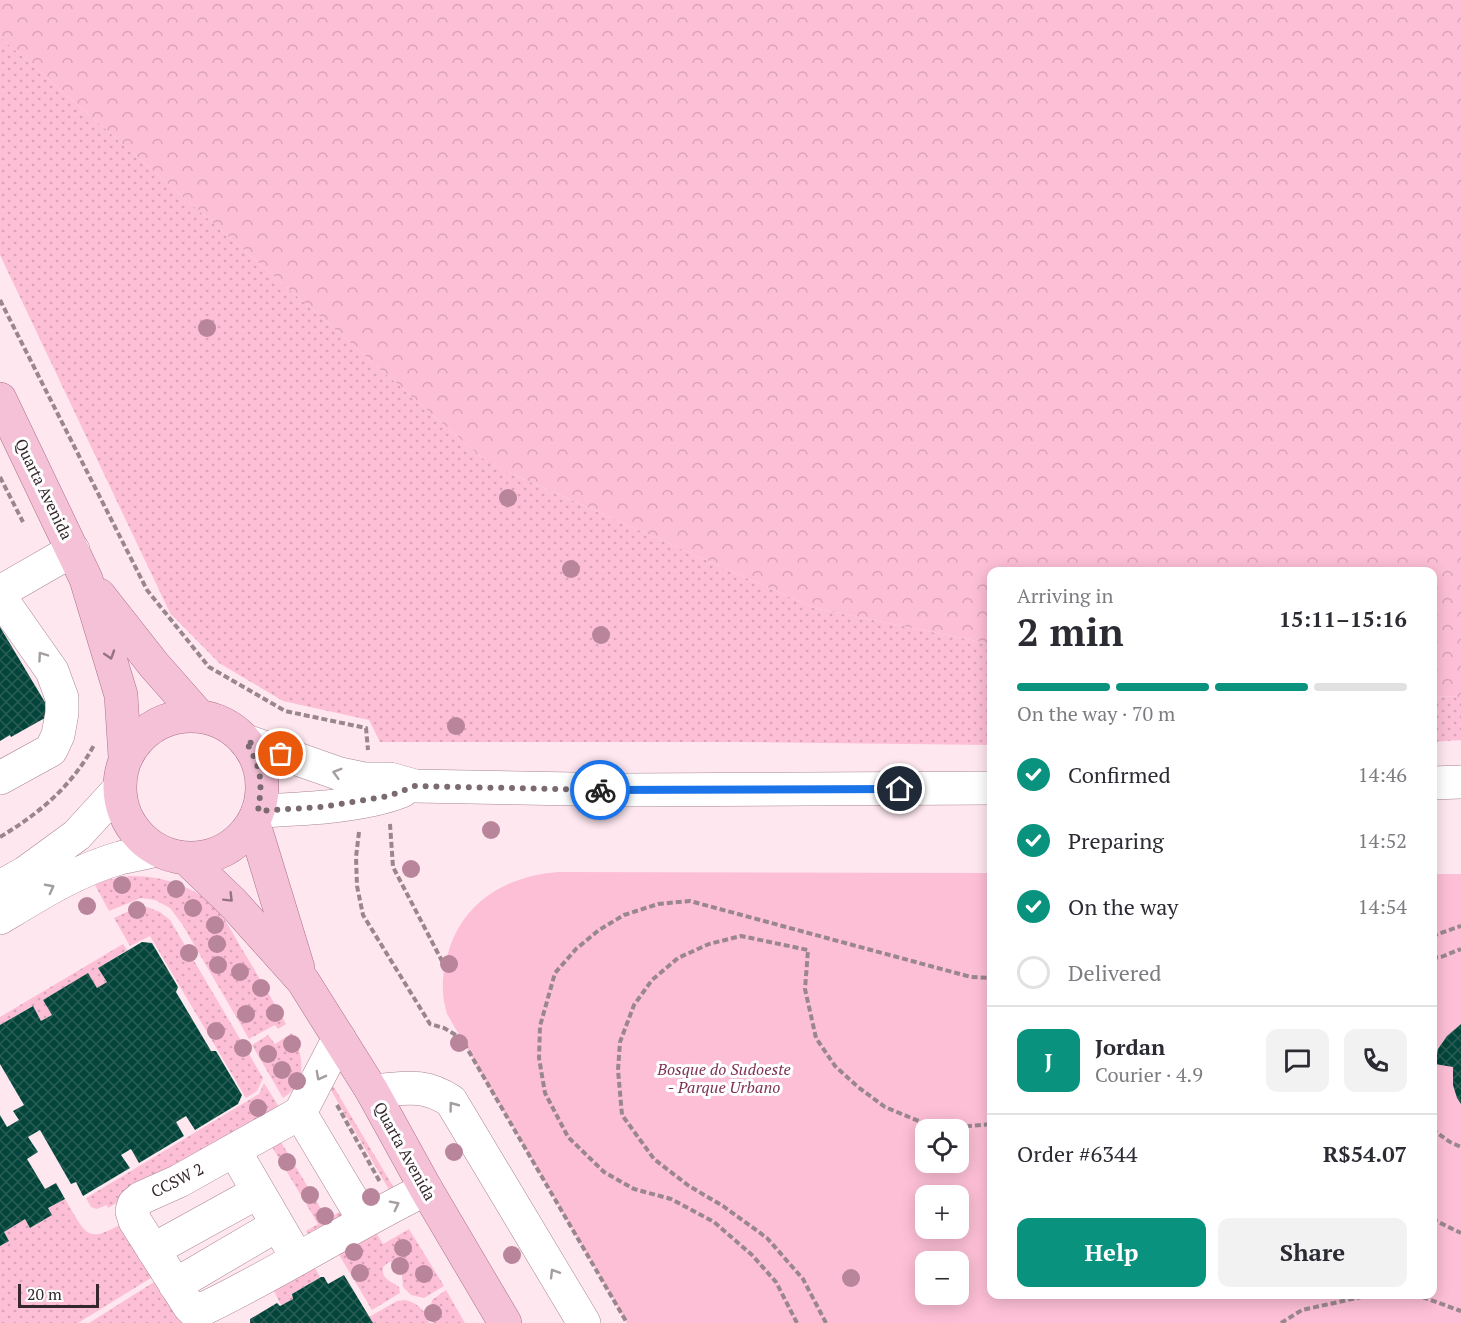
<!DOCTYPE html>
<meta charset="utf-8">
<style>
body{margin:0;font-family:"PT Serif",serif;background:#f2f2f3;color:#2b2b33;height:100vh;display:flex;flex-direction:column;font-size:22px;white-space:nowrap}
*{box-sizing:border-box;margin:0}
p{font-size:20px;color:#7c7c81}
.icon{flex:none;width:33px;height:33px;fill:none;stroke:currentColor;stroke-width:2;stroke-linecap:round;stroke-linejoin:round}
.map{position:relative;flex:1;overflow:hidden}
.drawer{position:absolute;left:987px;top:567px;width:450px;height:732px;display:flex;flex-direction:column;background:#fff;border-radius:12px;box-shadow:0 3px 15px #0003}
.drawer>*{flex:none}
.controls{position:absolute;left:915px;top:1119px;display:grid;gap:12px}
.controls a{display:grid;place-items:center;width:54px;height:54px;border-radius:12px;background:#fff;box-shadow:0 3px 15px #0003;font-size:30px}
.scale{position:absolute;left:18px;bottom:15px;width:81px;box-sizing:border-box;padding-left:6px;border:3px solid #35272c;border-top:0;font-size:16px;line-height:21px;white-space:nowrap;color:#35272c;-webkit-text-stroke:4px #fff;paint-order:stroke}
.pin{position:absolute;display:grid;place-items:center;width:51px;height:51px;color:#fff;margin:-26px;border:3px solid #fff;border-radius:50%;box-shadow:0 2px 6px #0007}
.courier{position:absolute;display:grid;place-items:center;width:60px;height:60px;margin:-30px;border:4px solid #1a73e8;border-radius:50%;background:#fff;color:#222;box-shadow:0 2px 8px #0007}
.summary em{font-style:normal;font-weight:700}
.summary div{display:flex;flex-direction:column-reverse}
.summary{display:flex;align-items:center;justify-content:space-between;height:102px;padding:0 30px}
h1{font-size:39px;font-weight:700;line-height:45px}
.bar{display:grid;grid-template-columns:repeat(4,1fr);gap:9px 6px;align-content:center;height:72px;padding:0 30px}
.bar i{height:8px;border-radius:4px;background:#e1e1e2}
.bar .on{background:#09937e}
.bar p{grid-column:span 4}
.line{display:flex;align-items:center;gap:15px;padding:0 30px;border-top:2px solid #e1e1e2}
.line div{flex:1}
.round{display:grid;place-items:center;flex:none;width:63px;height:63px;border-radius:12px;background:#f2f2f3}
ol{padding:0 30px;list-style:none}
li{display:flex;align-items:center;gap:18px;height:66px}
li p{margin-inline-start:auto}
li .icon{padding:6px;border-radius:50%;background:#09937e;color:#fff;stroke-width:4}
li:last-child{color:#7c7c81}
li i{width:33px;height:33px;border:3px solid #e1e1e2;border-radius:50%}
.action{display:flex;gap:12px;margin-top:auto;padding:12px 30px}
.action a{flex:1;height:69px;border-radius:12px;background:#09937e;color:#fff;font-size:24px;font-weight:700;line-height:69px;text-align:center}
.action a+a{background:#f2f2f3;color:#2b2b33}
.map>svg:first-child{display:block}
.grass{fill:url(#grass-dots)}
.forest{fill:url(#forest-crowns)}
.green{fill:#fdbfd6;fill-rule:evenodd}
.building{fill:url(#building-cross-hatch)}
.lines{fill:none;stroke-linecap:round;stroke-linejoin:round}
.minor-casing{stroke:#a88592;stroke-width:34}
.major-casing{stroke:#ac7088;stroke-width:34}
.path{stroke:#99878d;stroke-width:4;stroke-dasharray:6 3;stroke-linecap:butt}
.minor{stroke:#fff;stroke-width:33}
.major{stroke:#f4c1d6;stroke-width:33}
.tree{fill:#b8859b}
.oneway{stroke:#947481}
.oneway2{stroke:#a49ea0}
.done{stroke:#7b6a70;stroke-width:6;stroke-dasharray:0 10.8}
.route{stroke:#1a73e8;stroke-width:8}
.labels{text-anchor:middle;dominant-baseline:central;stroke-width:6;stroke-linejoin:round;paint-order:stroke}
.street-label{font-size:16px;fill:#35272c;stroke:#fff}
.park-label{font-size:16px;font-style:italic;fill:#7e3456;stroke:#fff}
</style>
<div class="map">
<svg width="1461" height="1323" viewBox="0 0 1461 1323">
<defs>
<pattern id="grass-dots" width="8" height="8" patternUnits="userSpaceOnUse" patternTransform="scale(1.5)"><rect width="8" height="8" fill="#fdbfd6"/><path d="M2 2h.1M6 6h.1" fill="none" stroke="#d9a4b8" stroke-width="1.8" stroke-linecap="round"/></pattern>
<pattern id="forest-crowns" width="20" height="18" patternUnits="userSpaceOnUse" patternTransform="scale(1.5)"><rect width="20" height="18" fill="#fdbfd6"/><path d="M2 6a3 3 0 1 1 6 0M12 15a3 3 0 1 1 6 0" fill="none" stroke="#d9a4b8"/></pattern>
<pattern id="building-cross-hatch" width="8" height="8" patternUnits="userSpaceOnUse" patternTransform="scale(1.5)"><rect width="8" height="8" fill="#03453a"/><path d="M0 0l8 8M0 8l8-8" fill="none" stroke="#295d55"/></pattern>
</defs>
<rect width="100%" height="100%" fill="#fee7ef"/>
<path class="grass" d="M0,37L488,463L814,608L991,644V745L743,742H380L369,720L283,701L219,663L170,613L0,255Z
M1432,696L1461,697V740L1433,742Z
M130,876C167,876 203,888 224,919C231,929 237,941 243,951C258,975 272,999 286,1024L278,1029L275,1025L249,1039L182,924L170,908L155,900L141,898L109,911L95,885L107,880Z
M147,907L160,912L170,920L263,1078L257,1091L246,1098L150,936L130,946L114,918L131,910Z
M123,944L127,950L98,968L107,982L97,988L88,974L43,1000L52,1015L41,1021L32,1006L0,1025V1017Z
M292,1033C304,1056 308,1083 283,1098L252,1045L268,1035L275,1044Z
M329,1079L394,1188L391,1193L325,1080Z
M264,1083L279,1107L108,1208L107,1205L97,1209L91,1207L86,1198L259,1094Z
M281,1142L327,1219L345,1209L346,1216L309,1236L306,1231L318,1224L272,1147Z
M65,1199C88,1237 86,1245 128,1220L159,1273L78,1323H0V1246L9,1241L4,1232L25,1219L31,1228L52,1215L48,1208Z
M409,1229L444,1286L424,1298L411,1295L403,1287L401,1266L396,1262H389L383,1267C381,1280 392,1281 399,1287L400,1293L372,1310L338,1253L375,1231L383,1244Z
M314,1266L320,1277L292,1294L293,1299L281,1305L274,1291Z
M162,1277L189,1323H89Z
M446,1290L462,1318L465,1323H433L430,1310L432,1300Z
M405,1300C418,1303 425,1310 429,1323H373L369,1317L397,1301Z"/>
<path class="forest" d="M0,0H1461V697L1433,696L1432,572H992L991,644L814,608L488,463L0,37Z"/>
<path class="green" d="M558,872L991,873L992,1294H1432L1433,874H1461V1323H627L447,1014C445,1006 443,999 443,991C442,977 445,963 449,950C465,900 508,876 558,872ZM926,1130H958V1162H926ZM926,1196H958V1228H926ZM926,1262H958V1294H926Z"/>
<path class="building" d="M0,627L52,714L11,737L10,735L0,741Z
M142,942L152,943L178,987L176,992L211,1051H216L242,1095L238,1104L195,1130L186,1116L176,1122L184,1136L139,1163L131,1149L121,1155L130,1168L83,1196L76,1182L71,1184L40,1130L28,1137L38,1152L27,1159L45,1189L56,1183L65,1199L48,1208L52,1215L30,1228L25,1219L4,1232L9,1241L0,1246V1115L7,1127L19,1120L13,1111L24,1105L0,1064V1025L33,1006L41,1021L52,1015L43,1000L88,973L97,988L107,982L98,968Z
M1461,1024V1104L1457,1098L1453,1085V1067L1435,1064L1438,1049L1447,1036Z
M344,1275L373,1323H250V1319L277,1303L280,1306L293,1299L292,1294L321,1277H324L328,1284Z"/>
<g class="lines">
<defs>
<path id="minor" d="M0,592L73,550
M0,597L52,671L62,698V713L58,735L51,750L0,778
M246,741L340,774L364,779H390L415,786L627,790L992,788
M1432,783L1461,782
M258,811C302,809 362,807 402,791
M0,887L25,873L77,835L119,789
M0,918C38,895 77,870 120,858C132,855 145,853 157,850
M372,1091C404,1089 422,1082 451,1101L584,1323
M300,1113L339,1038
M234,1150L297,1258
M364,1220L300,1113L179,1181L141,1198L134,1204L132,1211L135,1221L189,1306L193,1310L199,1311C277,1274 349,1227 426,1189
M153,1250L258,1192
M175,1285L277,1225"/>
<path id="major" d="M0,399L86,579L121,695L125,757
M99,595L154,665L199,716
M120 787a71 71 0 1 1 142 0a71 71 0 1 1-142 0Z
M254,824L298,968
M186,858L233,903L303,981L372,1091L426,1189L505,1323"/>
</defs>
<use href="#minor" class="minor-casing"/>
<use href="#major" class="major-casing"/>
<path class="path" d="M0,300L147,590L209,667L285,711L366,728L368,750
M0,477L23,522
M390,824L393,867L442,961
M359,832L356,857L357,886L363,915L430,1024L444,1028L461,1038L627,1323
M0,837C40,813 72,786 94,745
M1432,936L1461,926
M1432,958L1441,957L1461,949
M337,1105L380,1182
M1432,1129L1450,1142L1461,1147
M1432,1219L1461,1233
M1414,1294L1461,1311
M797,1323L776,1282L752,1255L714,1222L671,1199L634,1189L604,1172L568,1137L545,1093L539,1058L540,1026L555,973L576,949L599,930L624,915L658,904L690,901L971,977L992,978
M826,1323L803,1279L767,1238L723,1206L689,1186L654,1159L622,1115L618,1070L620,1042L634,1005L652,980L678,958L709,944L741,936L808,950L805,989L816,1038L835,1066L858,1087L885,1107L921,1122L959,1127L992,1124
M1281,1323L1302,1310L1375,1294"/>
<use href="#minor" class="minor"/>
<use href="#major" class="major"/>
</g>
<g class="tree">
<circle cx="207" cy="328" r="9"/>
<circle cx="508" cy="498" r="9"/>
<circle cx="571" cy="569" r="9"/>
<circle cx="601" cy="635" r="9"/>
<circle cx="456" cy="726" r="9"/>
<circle cx="491" cy="830" r="9"/>
<circle cx="411" cy="869" r="9"/>
<circle cx="122" cy="885" r="9"/>
<circle cx="176" cy="889" r="9"/>
<circle cx="87" cy="906" r="9"/>
<circle cx="193" cy="908" r="9"/>
<circle cx="137" cy="910" r="9"/>
<circle cx="215" cy="925" r="9"/>
<circle cx="217" cy="944" r="9"/>
<circle cx="189" cy="953" r="9"/>
<circle cx="449" cy="964" r="9"/>
<circle cx="218" cy="965" r="9"/>
<circle cx="240" cy="972" r="9"/>
<circle cx="261" cy="988" r="9"/>
<circle cx="275" cy="1013" r="9"/>
<circle cx="246" cy="1014" r="9"/>
<circle cx="216" cy="1031" r="9"/>
<circle cx="459" cy="1043" r="9"/>
<circle cx="292" cy="1044" r="9"/>
<circle cx="243" cy="1048" r="9"/>
<circle cx="268" cy="1054" r="9"/>
<circle cx="282" cy="1070" r="9"/>
<circle cx="297" cy="1081" r="9"/>
<circle cx="258" cy="1108" r="9"/>
<circle cx="454" cy="1152" r="9"/>
<circle cx="287" cy="1162" r="9"/>
<circle cx="310" cy="1195" r="9"/>
<circle cx="371" cy="1197" r="9"/>
<circle cx="325" cy="1216" r="9"/>
<circle cx="403" cy="1248" r="9"/>
<circle cx="354" cy="1252" r="9"/>
<circle cx="512" cy="1255" r="9"/>
<circle cx="400" cy="1266" r="9"/>
<circle cx="360" cy="1273" r="9"/>
<circle cx="424" cy="1274" r="9"/>
<circle cx="851" cy="1278" r="9"/>
<circle cx="433" cy="1313" r="9"/>
</g>
<defs><path id="oneway-chevron" d="M-2-3.5L2.5 0L-2 3.5" fill="none" stroke-width="1.6" stroke-linecap="round" stroke-linejoin="round" transform="scale(1.5)"/></defs>
<g class="oneway">
<use href="#oneway-chevron" transform="translate(110 655) rotate(72)"/>
<use href="#oneway-chevron" transform="translate(229 898) rotate(45)"/>
</g>
<g class="oneway2">
<use href="#oneway-chevron" transform="translate(42 656) rotate(-125)"/>
<use href="#oneway-chevron" transform="translate(337 773) rotate(-164)"/>
<use href="#oneway-chevron" transform="translate(50 888) rotate(-28)"/>
<use href="#oneway-chevron" transform="translate(320 1076) rotate(118)"/>
<use href="#oneway-chevron" transform="translate(453 1106) rotate(-127)"/>
<use href="#oneway-chevron" transform="translate(395 1205) rotate(-27)"/>
<use href="#oneway-chevron" transform="translate(554 1273) rotate(-121)"/>
</g>
<g class="lines">
<path class="done" d="M281,754L246,741C261,769 263,779 258,811L322,807L389,796L415,786L600,790"/>
<path class="route" d="M600,790L900,789"/>
</g>
<g class="labels">
<g class="street-label">
<text transform="translate(44 489) rotate(64)">Quarta Avenida</text>
<text transform="translate(405 1151) rotate(61)">Quarta Avenida</text>
<text transform="translate(177 1180) rotate(-27)">CCSW 2</text>
</g>
<g class="park-label">
<text x="724" y="1069">Bosque do Sudoeste<tspan x="724" dy="18">- Parque Urbano</tspan></text>
</g>
</g>
</svg>
<div class="controls">
<a><svg class="icon" aria-label="locate" viewBox="0 0 24 24"><circle cx="12" cy="12" r="6"/><path d="M12 2v4M12 18v4M2 12h4M18 12h4"/></svg></a>
<a>+</a>
<a>−</a>
</div>
<div class="scale">20 m</div>
<div class="pin" style="left:281px;top:754px;background:#ea580c"><svg class="icon" aria-label="bag" viewBox="0 0 24 24"><path d="M5 8h14l-1 12H6zM9 8a3 3 0 0 1 6 0"/></svg></div>
<div class="pin" style="left:900px;top:789px;background:#1f2937"><svg class="icon" aria-label="home" viewBox="0 0 24 24"><path d="M3 11l9-7 9 7M6 9v11h12V9"/></svg></div>
<div class="courier" style="left:600px;top:790px"><svg class="icon" aria-label="bike" viewBox="0 0 24 24"><circle cx="6" cy="16" r="4"/><circle cx="18" cy="16" r="4"/><path d="M6 16l4-8h5l3 8M10 8l3 8H6M13 5h3"/></svg></div>
<section class="drawer">
<div class="summary"><div><h1>2 min</h1><p>Arriving in</p></div><em>15:11–15:16</em></div>
<div class="bar"><i class="on"></i><i class="on"></i><i class="on"></i><i></i><p>On the way · 70 m</p></div>
<ol>
<li><svg class="icon" aria-label="check" viewBox="0 0 24 24"><path d="M5 12l5 5 9-10"/></svg>Confirmed<p>14:46</p></li>
<li><svg class="icon" aria-label="check" viewBox="0 0 24 24"><path d="M5 12l5 5 9-10"/></svg>Preparing<p>14:52</p></li>
<li><svg class="icon" aria-label="check" viewBox="0 0 24 24"><path d="M5 12l5 5 9-10"/></svg>On the way<p>14:54</p></li>
<li><i></i>Delivered</li>
</ol>
<div class="line" style="height:108px"><b class="round" style="background:#09937e;color:#fff">J</b><div><b>Jordan</b><p>Courier · 4.9</p></div><a class="round"><svg class="icon" aria-label="chat" viewBox="0 0 24 24"><path d="M4 5h16v11H9l-5 4z"/></svg></a><a class="round"><svg class="icon" aria-label="phone" viewBox="0 0 24 24"><path d="M5 4h4l2 5-3 2q2 4 5 5l2-3 5 2v4C11 20 4 13 5 4z"/></svg></a></div>
<div class="line" style="height:78px"><div>Order #6344</div><b>R$54.07</b></div>
<div class="action"><a>Help</a><a>Share</a></div>
</section>
</div>
